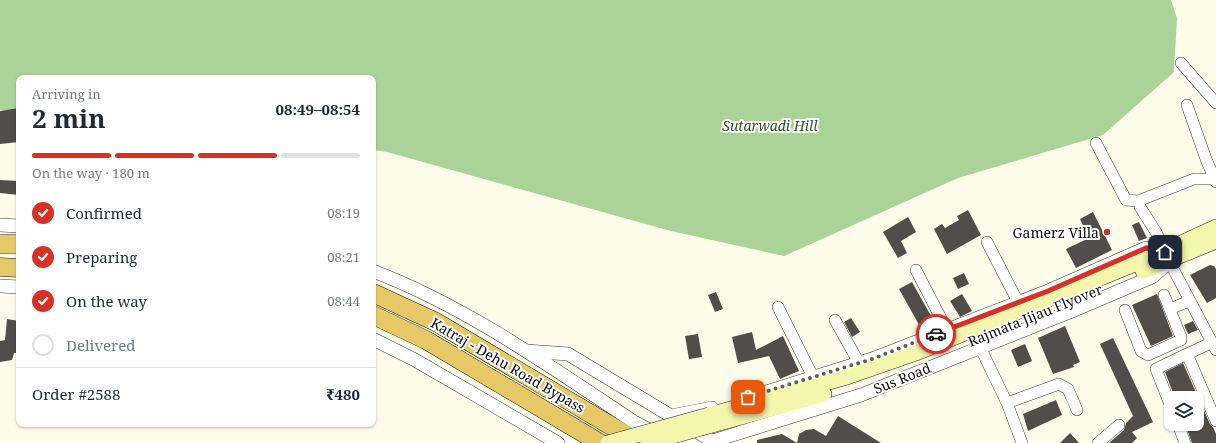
<!DOCTYPE html>
<meta charset="utf-8">
<style>
body{margin:0;font-family:"Noto Serif",serif;background:#f6f6f7;color:#1f2937;height:100vh;display:flex;flex-direction:column;font-size:15px;white-space:nowrap}
*{box-sizing:border-box;margin:0}
p{font-size:13px;color:#747a83}
.icon{flex:none;width:22px;height:22px;fill:none;stroke:currentColor;stroke-width:2;stroke-linecap:round;stroke-linejoin:round}
.map{position:relative;flex:1;overflow:hidden}
.panel{position:absolute;left:16px;top:75px;width:360px;height:352px;display:flex;flex-direction:column;background:#fff;border-radius:8px;box-shadow:0 1px 3px #0004}
.panel>*{flex:none}
.fabs{position:absolute;left:1164px;top:391px;display:grid;gap:8px}
.fabs a{display:grid;place-items:center;width:40px;height:40px;border-radius:8px;background:#fff;box-shadow:0 1px 3px #0004;font-size:20px}
.pin{position:absolute;display:grid;place-items:center;width:34px;height:34px;color:#fff;margin:-17px;border-radius:8px;box-shadow:0 2px 6px #0006}
.courier{position:absolute;display:grid;place-items:center;width:40px;height:40px;margin:-20px;border:3px solid #d93025;border-radius:50%;background:#fff;color:#222;box-shadow:0 1px 5px #0007}
.headline em{font-style:normal;font-weight:700}
.headline div{display:flex;flex-direction:column-reverse}
.headline{display:flex;align-items:center;justify-content:space-between;height:68px;padding:0 16px}
h1{font-size:26px;font-weight:700;line-height:30px}
.bar{display:grid;grid-template-columns:repeat(4,1fr);gap:6px 4px;align-content:center;height:48px;padding:0 16px}
.bar i{height:5px;border-radius:3px;background:#e0e1e3}
.bar .active{background:#d93025}
.bar p{grid-column:span 4}
.line{display:flex;align-items:center;gap:10px;padding:0 16px;border-top:1px solid #e0e1e3}
.line div{flex:1}
ol{padding:0 16px;list-style:none}
li{display:flex;align-items:center;gap:12px;height:44px}
li p{margin-inline-start:auto}
li .icon{padding:4px;border-radius:50%;background:#d93025;color:#fff;stroke-width:4}
li:last-child{color:#747a83}
li i{width:22px;height:22px;border:2px solid #e0e1e3;border-radius:50%}
.map>svg:first-child{display:block}
.forest{fill:#aad299}
.building{fill:#524d48}
.lines{fill:none;stroke-linecap:round;stroke-linejoin:round}
.minor-casing{stroke:#3d3d3d;stroke-width:12}
.tertiary-casing{stroke:#3d3d3d;stroke-width:14}
.secondary-casing{stroke:#2c2c2c;stroke-width:16}
.trunk-casing{stroke:#1b1b1b;stroke-width:19}
.minor{stroke:#fff;stroke-width:11}
.tertiary{stroke:#fff;stroke-width:13}
.secondary{stroke:#f3f6ac;stroke-width:15}
.trunk{stroke:#e7c866;stroke-width:18}
.secondary-bridge-casing{stroke:#2c2c2c;stroke-width:16;stroke-linecap:butt}
.secondary-bridge{stroke:#f3f6ac;stroke-width:15}
.done{stroke:#5f5f58;stroke-width:4;stroke-dasharray:0 7.2}
.route{stroke:#d93025;stroke-width:5}
.poi-dot{fill:#aa3f32;stroke:#fff;stroke-width:1.5}
.labels{text-anchor:middle;dominant-baseline:central;stroke-width:4;stroke-linejoin:round;paint-order:stroke}
.park-label{font-size:14px;font-style:italic;fill:#255a23;stroke:#fff}
.poi-label{font-size:14px;fill:#0a0a0a;stroke:#fff;text-anchor:end}
.street-label{font-size:14px;fill:#0a0a0a;stroke:#fff}
</style>
<div class="map">
<svg width="1216" height="443" viewBox="0 0 1216 443">
<rect width="100%" height="100%" fill="#fdfcea"/>
<path class="forest" d="M0,0H1171L1177,18L1174,72L1103,135L958,178L784,256L671,231L387,152L373,150V78H19V110H0Z"/>
<path class="building" d="M19,108V142L0,144V111Z
M0,180L19,181V195L0,193Z
M968,210L981,235L947,254L934,229L942,224L945,228L959,220L957,216Z
M1093,212L1112,250L1076,268L1066,249L1089,238L1080,219Z
M908,217L916,232L901,241L907,253L898,258L883,232Z
M1139,222L1147,238L1139,241L1132,225Z
M1210,265L1214,266L1216,269V298L1207,303L1190,275Z
M964,273L969,284L958,289L953,278Z
M912,282L935,323L922,330L899,289Z
M716,292L723,309L715,312L708,295Z
M962,294L972,311L960,317L950,301Z
M1157,294L1173,336L1151,346L1132,305Z
M851,318L860,332L852,337L844,322Z
M7,319L19,321V353H14L12,360L0,362V341L5,340Z
M1193,321L1198,330L1188,334L1184,325Z
M1065,326L1080,362L1073,365L1074,367L1053,374L1038,338Z
M752,332L756,350L783,336L799,371L780,379L769,356L738,363L732,337Z
M698,334L702,357L689,359L685,336Z
M1113,338L1153,422L1132,432L1137,438L1132,443H1109L1124,430L1126,423L1133,416L1100,344Z
M1025,344L1032,361L1018,367L1011,350Z
M1183,363L1210,424L1213,427L1216,434V443H1192L1185,424H1197V398H1175L1165,372Z
M1056,400L1062,415L1028,431L1023,414Z
M838,416L881,443H757V440L782,434L797,443L799,434L806,430L814,429L826,436Z
M1070,433L1079,443H1060Z"/>
<g class="lines">
<defs>
<path id="minor" d="M1181,63L1216,103
M1187,105L1206,159L1216,182
M1096,143L1126,200L1138,201L1194,179H1214
M1140,207L1156,232L1165,252
M987,242L1018,302
M1169,261L1216,350
M916,270L947,330
M778,307L813,377
M1170,309L1189,301
M1125,310L1141,351L1148,355L1181,340V337L1164,295
M835,320L859,363
M1211,343L1187,354L1216,421
M980,347L1007,403L1022,443
M1007,403L1059,384L1068,389L1077,410
M1171,407L1156,369L1187,354
M1178,424L1185,443
M1098,443L1119,425"/>
<path id="tertiary" d="M0,225L19,226
M373,271C467,307 551,367 634,422L657,434
M0,286L19,287
M373,339L415,360L558,443
M526,351L568,354L716,443
M760,394L872,359L1048,291L1146,248L1165,252
M671,416L712,408
M713,441L861,395L1072,311L1152,277L1168,263"/>
<path id="secondary" d="M1143,271L1216,241
M709,415L847,377L916,353L1142,261L1216,227
M712,425L824,394"/>
<path id="trunk" d="M0,244H19
M0,267L19,268
M373,293L436,322L640,443
M373,315L426,340L600,443"/>
</defs>
<use href="#minor" class="minor-casing"/>
<use href="#tertiary" class="tertiary-casing"/>
<use href="#secondary" class="secondary-casing"/>
<use href="#trunk" class="trunk-casing"/>
<use href="#minor" class="minor"/>
<use href="#tertiary" class="tertiary"/>
<use href="#secondary" class="secondary"/>
<use href="#trunk" class="trunk"/>
<defs>
<path id="secondary-bridge" d="M608,443L709,415
M648,443L712,425"/>
</defs>
<use href="#secondary-bridge" class="secondary-bridge-casing"/>
<use href="#secondary-bridge" class="secondary-bridge"/>
</g>
<g class="lines">
<path class="done" d="M748,397L872,359L936,334"/>
<path class="route" d="M936,334L1048,291L1146,248L1165,252"/>
</g>
<circle class="poi-dot" cx="1107" cy="232" r="4"/>
<g class="labels">
<g class="park-label">
<text x="770" y="125">Sutarwadi Hill</text>
</g>
<g class="poi-label">
<text x="1099" y="232">Gamerz Villa</text>
</g>
<g class="street-label">
<text transform="translate(1035 315) rotate(-22)">Rajmata Jijau Flyover</text>
<text transform="translate(508 365) rotate(30)">Katraj - Dehu Road Bypass</text>
<text transform="translate(902 378) rotate(-22)">Sus Road</text>
</g>
</g>
</svg>
<div class="fabs">
<a><svg class="icon" aria-label="layers" viewBox="0 0 24 24"><path d="M12 4l9 5-9 5-9-5zM3 14l9 5 9-5"/></svg></a>
</div>
<div class="pin" style="left:748px;top:397px;background:#ea580c"><svg class="icon" aria-label="bag" viewBox="0 0 24 24"><path d="M5 8h14l-1 12H6zM9 8a3 3 0 0 1 6 0"/></svg></div>
<div class="pin" style="left:1165px;top:252px;background:#1f2937"><svg class="icon" aria-label="home" viewBox="0 0 24 24"><path d="M3 11l9-7 9 7M6 9v11h12V9"/></svg></div>
<div class="courier" style="left:936px;top:334px"><svg class="icon" aria-label="car" viewBox="0 0 24 24"><path d="M5 17H2v-5l4-1 3-4h7l3 4 3 1v5h-3M9 17h6M6 11h13"/><circle cx="7" cy="17" r="2"/><circle cx="17" cy="17" r="2"/></svg></div>
<section class="panel">
<div class="headline"><div><h1>2 min</h1><p>Arriving in</p></div><em>08:49–08:54</em></div>
<div class="bar"><i class="active"></i><i class="active"></i><i class="active"></i><i></i><p>On the way · 180 m</p></div>
<ol>
<li><svg class="icon" aria-label="check" viewBox="0 0 24 24"><path d="M5 12l5 5 9-10"/></svg>Confirmed<p>08:19</p></li>
<li><svg class="icon" aria-label="check" viewBox="0 0 24 24"><path d="M5 12l5 5 9-10"/></svg>Preparing<p>08:21</p></li>
<li><svg class="icon" aria-label="check" viewBox="0 0 24 24"><path d="M5 12l5 5 9-10"/></svg>On the way<p>08:44</p></li>
<li><i></i>Delivered</li>
</ol>
<div class="line" style="height:52px"><div>Order #2588</div><b>₹480</b></div>
</section>
</div>
